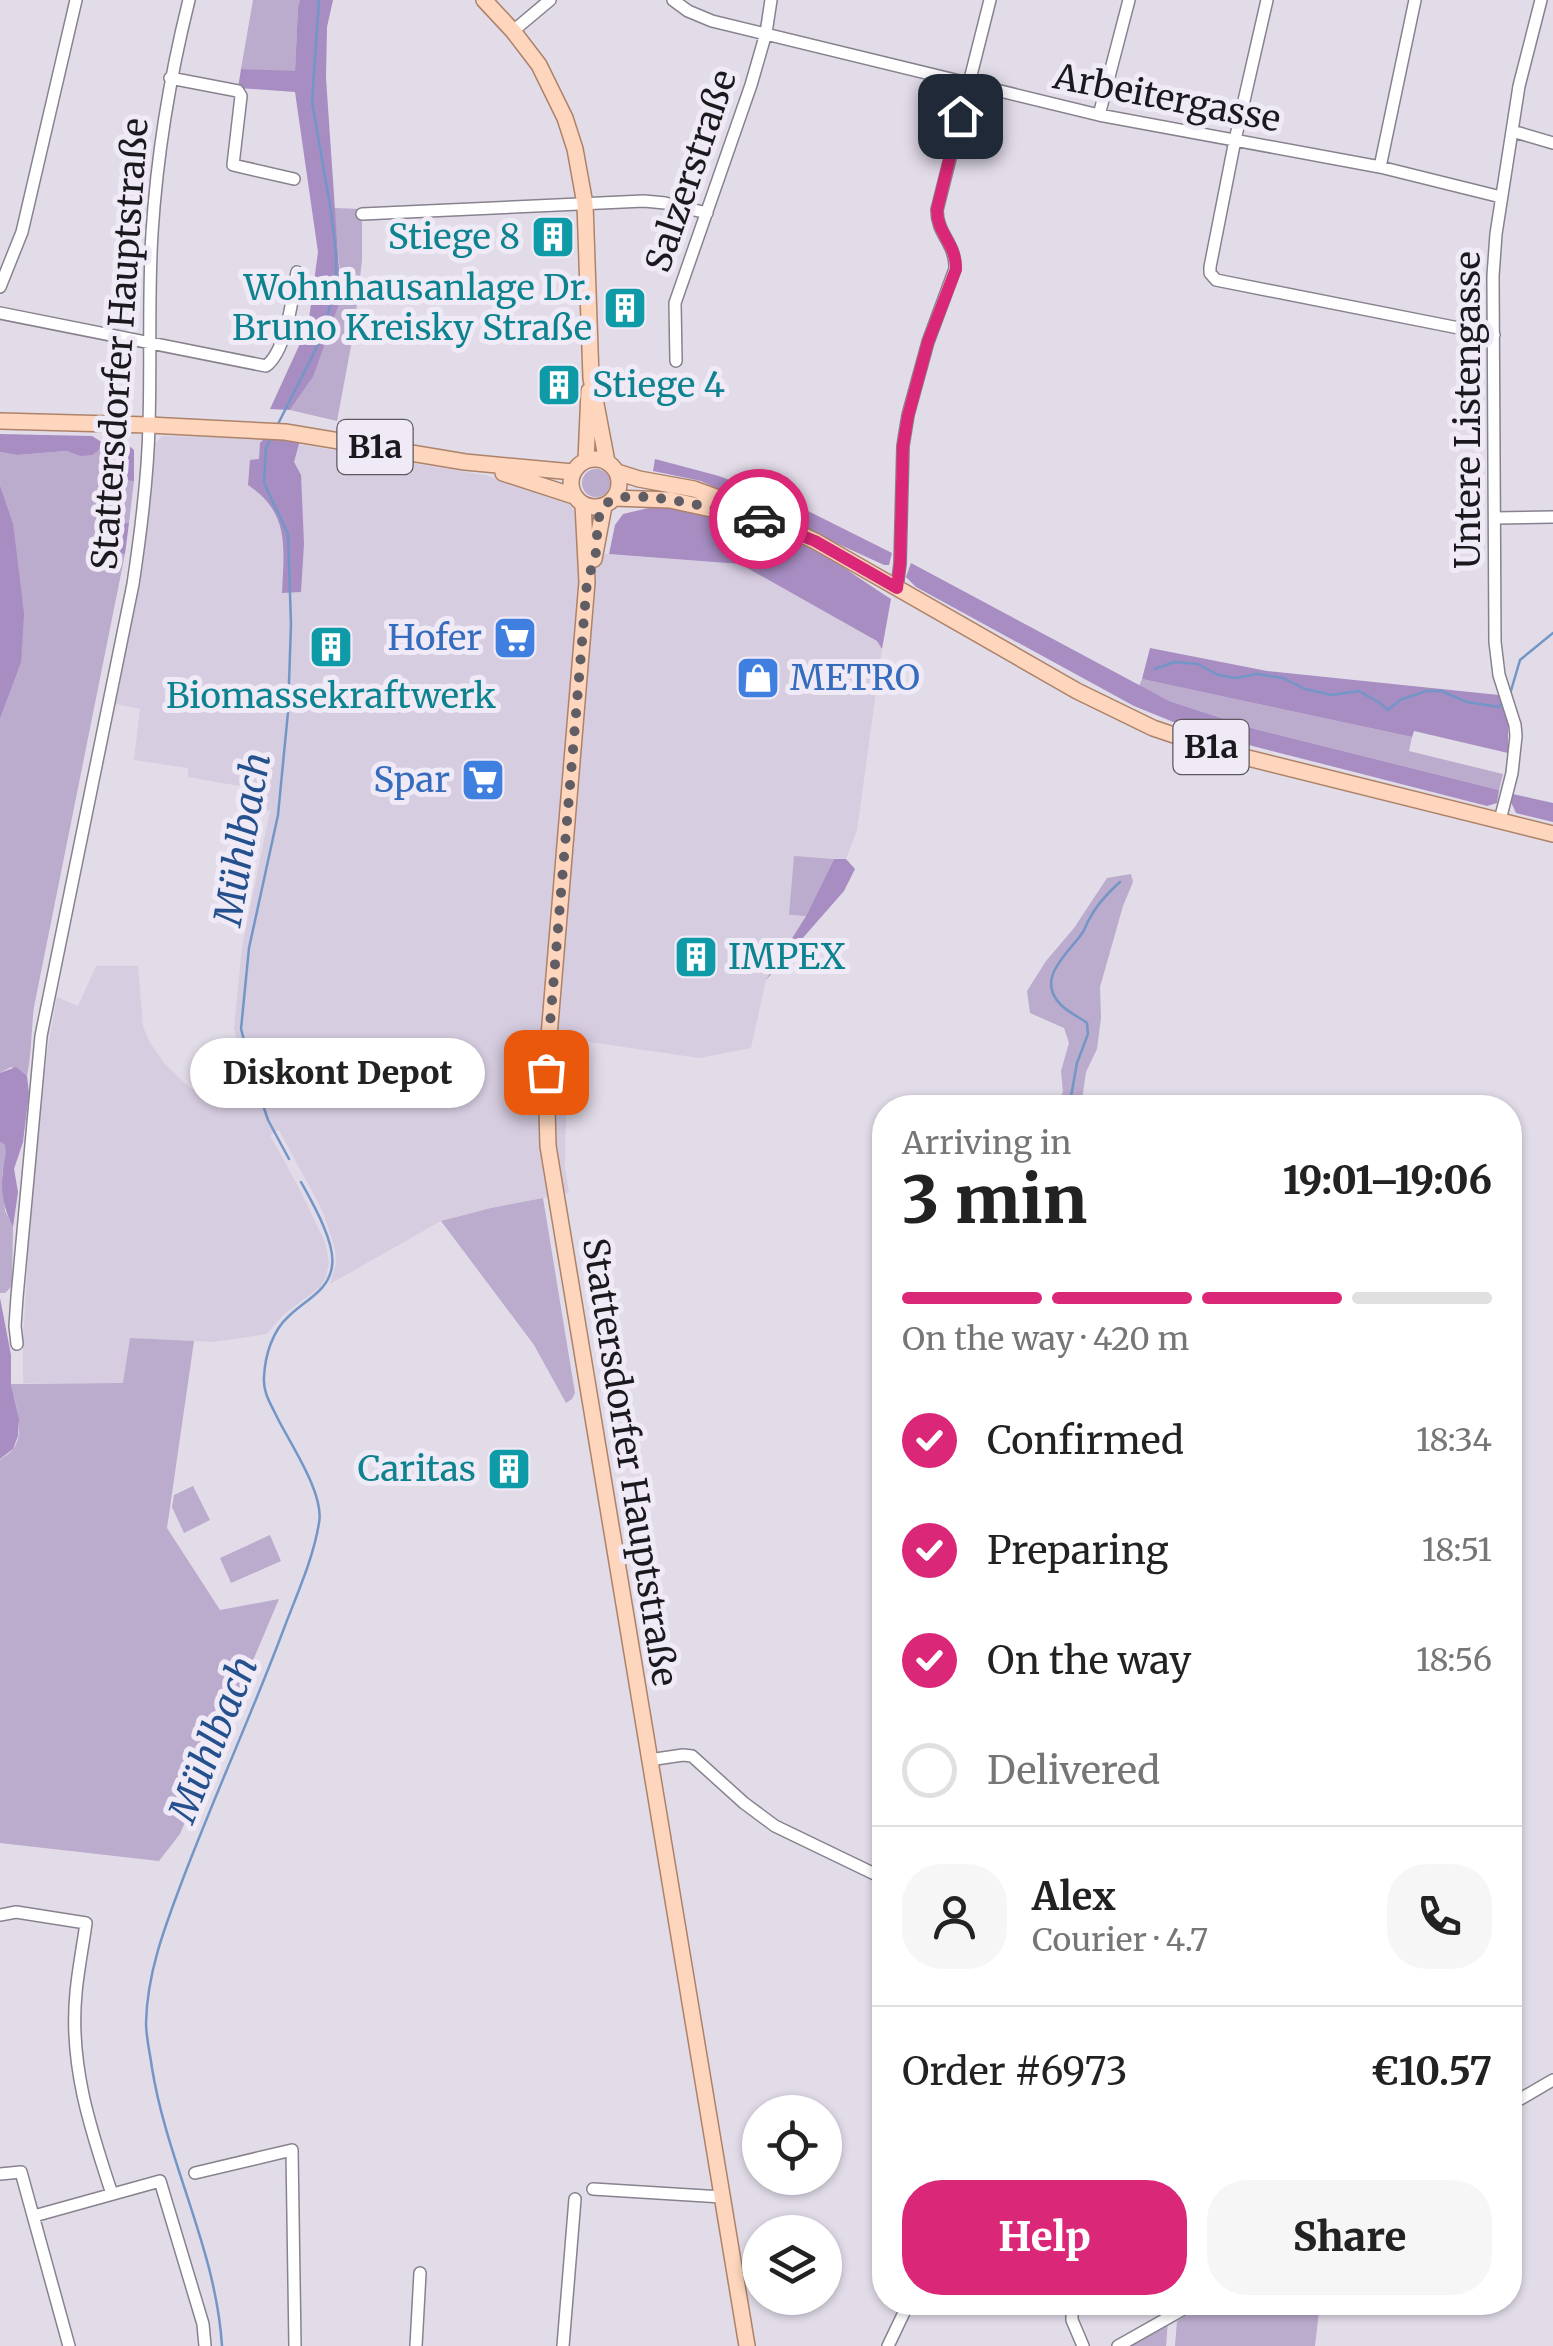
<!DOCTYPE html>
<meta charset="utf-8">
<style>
body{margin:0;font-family:Merriweather,serif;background:#f6f6f6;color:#222;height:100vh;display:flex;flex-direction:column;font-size:38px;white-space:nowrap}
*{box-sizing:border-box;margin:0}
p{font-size:32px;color:#767676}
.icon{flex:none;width:55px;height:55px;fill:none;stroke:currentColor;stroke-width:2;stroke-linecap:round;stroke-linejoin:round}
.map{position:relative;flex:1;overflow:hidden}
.sheet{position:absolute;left:872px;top:1095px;width:650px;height:1220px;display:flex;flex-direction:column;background:#fff;border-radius:40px;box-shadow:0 2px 8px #0004}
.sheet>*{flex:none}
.tools{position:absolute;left:742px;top:2095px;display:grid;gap:20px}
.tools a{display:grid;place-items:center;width:100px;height:100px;border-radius:50%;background:#fff;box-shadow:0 2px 8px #0004;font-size:50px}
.pin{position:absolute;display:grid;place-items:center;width:85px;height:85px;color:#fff;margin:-42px;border-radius:20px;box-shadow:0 5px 15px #0006}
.courier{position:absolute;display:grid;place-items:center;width:100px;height:100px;margin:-50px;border:8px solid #db2777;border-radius:50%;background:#fff;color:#222;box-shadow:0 2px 12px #0007}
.bubble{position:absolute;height:70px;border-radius:35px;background:#fff;box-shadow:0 2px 8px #0004;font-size:32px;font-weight:800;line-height:70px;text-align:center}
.head em{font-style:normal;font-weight:800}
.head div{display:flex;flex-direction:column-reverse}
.head{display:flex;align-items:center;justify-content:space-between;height:170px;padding:0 30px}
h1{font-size:65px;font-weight:800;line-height:75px}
.bar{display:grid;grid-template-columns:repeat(4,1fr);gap:15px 10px;align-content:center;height:120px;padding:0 30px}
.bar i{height:12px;border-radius:8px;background:#e0e0e0}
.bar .on{background:#db2777}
.bar p{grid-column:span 4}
.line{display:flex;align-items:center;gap:25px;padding:0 30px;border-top:2px solid #e0e0e0}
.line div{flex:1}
.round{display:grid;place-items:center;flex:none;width:105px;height:105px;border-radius:40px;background:#f6f6f6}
ol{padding:0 30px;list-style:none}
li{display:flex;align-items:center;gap:30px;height:110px}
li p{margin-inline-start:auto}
li .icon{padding:10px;border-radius:50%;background:#db2777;color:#fff;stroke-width:4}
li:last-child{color:#767676}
li i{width:55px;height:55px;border:5px solid #e0e0e0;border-radius:50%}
.button{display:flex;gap:20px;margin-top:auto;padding:20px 30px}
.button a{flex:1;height:115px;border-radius:40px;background:#db2777;color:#fff;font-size:40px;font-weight:800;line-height:115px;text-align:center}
.button a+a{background:#f6f6f6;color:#222}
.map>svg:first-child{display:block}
.built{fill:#d6cde0}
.green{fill:#bbabcd}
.forest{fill:#a78dc2}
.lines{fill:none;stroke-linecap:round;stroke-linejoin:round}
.stream{stroke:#7396c7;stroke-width:2.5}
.minor-casing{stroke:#87828e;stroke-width:14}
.major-casing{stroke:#ad8268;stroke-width:18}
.minor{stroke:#fff;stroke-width:11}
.major{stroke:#fdd6bd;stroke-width:15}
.done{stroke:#615d64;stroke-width:10;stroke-dasharray:0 18}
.route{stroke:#db2777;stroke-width:12}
.labels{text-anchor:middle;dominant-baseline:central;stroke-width:10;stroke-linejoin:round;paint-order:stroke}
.shield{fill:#f0eaf7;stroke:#5b585e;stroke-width:2.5}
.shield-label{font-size:32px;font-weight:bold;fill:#1b191d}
.street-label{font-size:35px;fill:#1b191d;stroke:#f0eaf7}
.culture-label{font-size:35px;fill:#0d838f;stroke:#f0eaf7;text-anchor:end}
.shop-label{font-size:35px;fill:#366cbe;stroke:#f0eaf7;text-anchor:end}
.water-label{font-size:38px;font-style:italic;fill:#24518e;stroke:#f0eaf7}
</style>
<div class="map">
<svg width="1553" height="2346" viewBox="0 0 1553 2346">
<rect width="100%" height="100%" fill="#e2dce9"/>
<path class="built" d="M162,436L266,439L485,475L568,501L580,520L581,552L740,564L878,641L882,649L857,830L846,859L794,857L790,916H806L766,980L751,1048L699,1058L562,1038L560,1071L566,1107L565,1167L569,1193L491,1208L441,1221L330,1284L336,1264L335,1249L323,1212L279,1130L270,1135L300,1190L325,1242L329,1262L326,1277L320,1287L282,1316L267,1334L213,1342L130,1338L124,1383H23V1339L32,1188L48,1046L57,997L78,1006L96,966H138L143,1026L149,1041L164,1063L190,1088L231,1106L236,1093L253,1096L234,1029L242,947L270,811L248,806L251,788L188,777V768L134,760L140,709L116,704L143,554L153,446Z"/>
<path class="green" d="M253,0H300L298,7L295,72L241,69Z
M334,208L362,209V260L354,330L337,421L290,410L313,377L340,273Z
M100,441L121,442V480L134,481L129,523L117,522L114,551L125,554L34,1007C31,1031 32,1051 27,1076L11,1067L0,1073V719L21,663L13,523L0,485V452L17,455L66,451L80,456L100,449Z
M582 483a14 14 0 1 1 28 0a14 14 0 1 1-28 0Z
M1142,679L1412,737L1409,751L1503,774L1499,790L1255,729L1169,701L1139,686Z
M794,856L834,859L806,916L789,915Z
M1131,874L1133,882L1123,906L1100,987L1101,1018L1097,1049L1086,1072L1081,1107H1048L1063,1093L1061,1071L1069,1043L1064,1028L1030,1013L1027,991L1046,961L1074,928L1107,878Z
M0,1142L5,1145L7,1150L2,1174L5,1211L13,1227L12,1286L5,1293H0Z
M543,1198L575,1393L572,1399L566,1403L534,1345L441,1221L491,1208Z
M130,1338L194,1341L167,1528L220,1610L279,1599L180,1834L159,1861L0,1843V1460C4,1456 10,1454 13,1449C26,1432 15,1403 11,1384L123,1383Z
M193,1486L210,1520L184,1533L172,1507L174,1495Z
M270,1535L281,1561L231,1583L220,1558Z
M1209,2303H1233L1319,2311L1315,2346H1175L1177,2321Z
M1168,2321L1166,2346H1125Z"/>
<path class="forest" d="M300,0H333L327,27L326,78L341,298L313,377L290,410L270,409L308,326L318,252L295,92L238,88L241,69L295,71L298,7Z
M0,434L92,436L100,441V449L92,455L80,456L66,451L17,455L0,452Z
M266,437L300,440L294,462L301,475L304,544L301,592L282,593C284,547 290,513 248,485L250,460L259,459L260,443Z
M126,443L134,450V481L121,480L120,447Z
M655,459L719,476L800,507L892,553L889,565H884L701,481L653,471Z
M0,485L13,523L24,614L21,663L0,719Z
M661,505C715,513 771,526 819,552C843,566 867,584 891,599L882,649L877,641L740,564L609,554L615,525L623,514Z
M117,522L129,523L125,554C102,549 111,538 117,522Z
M911,563L1169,701L1255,729L1499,790L1497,803L1487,806L1198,732L1134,706L916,587L906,577Z
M1150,648L1267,671L1499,695L1508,724V753L1414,731L1412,737L1142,679Z
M1513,794L1553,803V822L1516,813L1511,802Z
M834,859H846L855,869L844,891L766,980L806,916Z
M16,1067L27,1076L29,1093L23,1142L14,1169L18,1192L13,1227C4,1210 0,1190 3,1170C4,1160 7,1154 5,1145L0,1142V1073Z
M0,1298L11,1355V1384L19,1419L18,1436L13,1449L0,1459Z"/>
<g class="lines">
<path class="stream" d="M278,424L323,335L336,280V254L331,211L312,102L319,0
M270,440L266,448L264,483L288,534L291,624L288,712L278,815L249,948L241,1029L257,1087L268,1120L289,1159
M1155,669L1174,662L1198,664L1218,675L1236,678L1257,674L1283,678L1305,689L1332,695L1359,691L1380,703L1388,710L1400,700L1426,691H1441L1467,702L1499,707L1502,704
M1510,694L1520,660L1553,633
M1057,1108L1070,1102L1077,1063L1088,1034L1087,1023C1079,1017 1068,1012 1061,1005C1034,978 1069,953 1083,932C1087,925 1086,924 1090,918C1097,904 1109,892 1120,882
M222,2346C216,2249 167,2162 152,2068C150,2053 146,2037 146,2023C147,1974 164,1929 181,1884C213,1799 251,1716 283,1631C296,1596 313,1560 319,1523C325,1493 288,1441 275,1413C269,1401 263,1391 264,1377C265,1356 272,1331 289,1316C305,1300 329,1291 332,1266C336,1243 312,1202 301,1182"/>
<defs>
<path id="minor" d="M673,0L688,11L712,21L1099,115L1380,167L1501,197
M1267,0L1235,140L1210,267V273L1216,280L1494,335
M513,31L550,0
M170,78L238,91L241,96L233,165L294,179
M1099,115L1129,0
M1512,131L1553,143
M1380,167L1415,0
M362,214L644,201L665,203L707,213
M0,287L22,232L76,0
M0,313L266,366C287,350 292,298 297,272
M676,361L675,303L751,85L766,33L771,0
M1495,518L1553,517
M897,587L900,564L903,446L908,415L928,342L955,269C956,243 937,235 937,210L990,0
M1500,820L1512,773L1516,736L1515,725L1499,675L1495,642L1493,276L1496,234L1519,86L1541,0
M17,1344L15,1326L17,1297L41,1036L133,584C141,531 148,478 149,424C151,361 148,297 152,233C157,155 170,76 189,0
M649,1760L683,1755L692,1756L744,1803L775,1826L885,1879
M0,1915L16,1912L86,1923C83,1946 78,1970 76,1993C69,2064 90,2128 112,2194
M1510,2105L1553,2080
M195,2173L292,2150L295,2346
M0,2174L21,2172L69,2346
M593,2189L722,2197
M34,2216L160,2181L203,2324L205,2346
M1072,2302V2320L1083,2346
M416,2346L420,2273
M563,2346L575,2199
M888,2346L909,2302
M1118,2346L1196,2302"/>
<path id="major" d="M484,0L513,31L539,65L565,118L575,149L585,204L591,378L607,462
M0,421L149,425L285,432L465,462L573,472
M571 483a24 24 0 1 1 48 0a24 24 0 1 1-48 0Z
M586,460L589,391
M617,472L639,479L694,489L713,496L740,505L815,541L1077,691L1153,728L1224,752L1553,834
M503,473L574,496
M614,498L670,500L744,516
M583,504L587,582L546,1072L548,1146L747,2346
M594,559L604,506"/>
</defs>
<use href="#minor" class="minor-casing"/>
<use href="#major" class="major-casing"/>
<use href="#minor" class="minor"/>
<use href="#major" class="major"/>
</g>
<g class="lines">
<path class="done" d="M546,1072L587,582C590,572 594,562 596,552C598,538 595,516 605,505C624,482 730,513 759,519"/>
<path class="route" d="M759,519L815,541L897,588L900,564L903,446L908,416L928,342L956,269C956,243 937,234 937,210L960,116"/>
</g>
<defs>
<symbol id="building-square" viewBox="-11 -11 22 22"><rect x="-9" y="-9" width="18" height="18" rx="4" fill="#0f9aa8" stroke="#f0eaf7"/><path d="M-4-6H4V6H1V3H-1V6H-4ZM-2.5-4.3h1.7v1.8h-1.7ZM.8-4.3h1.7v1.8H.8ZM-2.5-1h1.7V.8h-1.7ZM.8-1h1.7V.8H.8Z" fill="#fff"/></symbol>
<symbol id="supermarket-square" viewBox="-11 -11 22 22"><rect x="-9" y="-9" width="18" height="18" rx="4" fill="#3f7fe0" stroke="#f0eaf7"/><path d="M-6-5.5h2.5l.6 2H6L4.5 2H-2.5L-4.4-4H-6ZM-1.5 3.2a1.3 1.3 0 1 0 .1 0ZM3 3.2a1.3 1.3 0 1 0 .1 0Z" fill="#fff"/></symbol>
<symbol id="shop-square" viewBox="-11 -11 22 22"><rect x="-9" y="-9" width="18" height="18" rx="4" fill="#3f7fe0" stroke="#f0eaf7"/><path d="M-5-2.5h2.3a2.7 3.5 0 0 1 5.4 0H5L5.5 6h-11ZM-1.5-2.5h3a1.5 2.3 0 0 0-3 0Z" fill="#fff"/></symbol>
</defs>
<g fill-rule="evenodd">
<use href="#building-square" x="528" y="212" width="50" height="50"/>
<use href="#building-square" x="600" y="283" width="50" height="50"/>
<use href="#building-square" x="534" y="360" width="50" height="50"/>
<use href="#supermarket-square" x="490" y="613" width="50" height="50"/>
<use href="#building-square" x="306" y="622" width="50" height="50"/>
<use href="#shop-square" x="733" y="653" width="50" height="50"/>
<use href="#supermarket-square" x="458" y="755" width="50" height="50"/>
<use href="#building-square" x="671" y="932" width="50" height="50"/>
<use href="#building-square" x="484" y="1444" width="50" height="50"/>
</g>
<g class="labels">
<g class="shield">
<rect x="337.5" y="420" width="75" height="54" rx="8"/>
<rect x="1173.5" y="720" width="75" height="54" rx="8"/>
</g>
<g class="shield-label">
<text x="375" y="447">B1a</text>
<text x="1211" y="747">B1a</text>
</g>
<g class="street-label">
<text transform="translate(1167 98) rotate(11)">Arbeitergasse</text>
<text transform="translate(691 171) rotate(-71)">Salzerstraße</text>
<text transform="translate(120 344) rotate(-86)">Stattersdorfer Hauptstraße</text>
<text transform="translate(1468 410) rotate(-90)">Untere Listengasse</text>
<text transform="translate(630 1462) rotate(81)">Stattersdorfer Hauptstraße</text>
</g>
<g class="culture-label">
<text x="520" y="237">Stiege 8</text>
<text x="592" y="288">Wohnhausanlage Dr.<tspan x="592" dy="40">Bruno Kreisky Straße</tspan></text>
<text x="592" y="385" text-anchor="start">Stiege 4</text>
<text x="331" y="696" text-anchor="middle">Biomassekraftwerk</text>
<text x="728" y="957" text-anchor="start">IMPEX</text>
<text x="476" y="1469">Caritas</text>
</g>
<g class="shop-label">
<text x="482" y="638">Hofer</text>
<text x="790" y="678" text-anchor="start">METRO</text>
<text x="450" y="780">Spar</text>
</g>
<g class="water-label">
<text transform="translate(242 839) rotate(-80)">Mühlbach</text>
<text transform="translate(213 1739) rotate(-68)">Mühlbach</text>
</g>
</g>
</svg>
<div class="tools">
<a><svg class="icon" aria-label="locate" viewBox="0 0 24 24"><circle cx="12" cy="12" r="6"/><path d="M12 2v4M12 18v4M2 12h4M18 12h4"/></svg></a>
<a><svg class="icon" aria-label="layers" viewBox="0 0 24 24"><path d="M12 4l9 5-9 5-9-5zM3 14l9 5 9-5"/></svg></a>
</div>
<div class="pin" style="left:546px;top:1072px;background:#ea580c"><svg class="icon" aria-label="bag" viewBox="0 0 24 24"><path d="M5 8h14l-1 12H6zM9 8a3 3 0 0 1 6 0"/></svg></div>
<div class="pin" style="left:960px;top:116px;background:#1f2937"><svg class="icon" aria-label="home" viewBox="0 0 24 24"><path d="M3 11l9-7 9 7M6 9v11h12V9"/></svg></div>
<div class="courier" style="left:759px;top:519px"><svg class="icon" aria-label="car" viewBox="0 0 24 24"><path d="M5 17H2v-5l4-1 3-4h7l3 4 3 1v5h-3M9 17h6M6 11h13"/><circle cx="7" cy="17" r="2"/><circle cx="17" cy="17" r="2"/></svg></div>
<div class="bubble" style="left:190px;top:1038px;width:295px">Diskont Depot</div>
<section class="sheet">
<div class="head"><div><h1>3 min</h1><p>Arriving in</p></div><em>19:01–19:06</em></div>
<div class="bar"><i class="on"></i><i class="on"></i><i class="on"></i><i></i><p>On the way · 420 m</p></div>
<ol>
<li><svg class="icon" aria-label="check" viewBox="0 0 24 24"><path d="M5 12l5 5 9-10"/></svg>Confirmed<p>18:34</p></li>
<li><svg class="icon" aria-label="check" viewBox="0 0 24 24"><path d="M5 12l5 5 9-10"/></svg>Preparing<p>18:51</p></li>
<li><svg class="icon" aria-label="check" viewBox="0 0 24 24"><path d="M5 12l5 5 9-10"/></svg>On the way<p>18:56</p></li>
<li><i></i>Delivered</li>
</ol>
<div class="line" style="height:180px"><a class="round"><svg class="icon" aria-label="person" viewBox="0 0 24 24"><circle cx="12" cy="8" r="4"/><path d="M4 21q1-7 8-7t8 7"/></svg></a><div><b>Alex</b><p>Courier · 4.7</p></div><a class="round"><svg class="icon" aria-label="phone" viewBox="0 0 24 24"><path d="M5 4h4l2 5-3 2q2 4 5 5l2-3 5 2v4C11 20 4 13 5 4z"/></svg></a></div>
<div class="line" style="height:130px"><div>Order #6973</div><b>€10.57</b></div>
<div class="button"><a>Help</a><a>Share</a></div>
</section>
</div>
